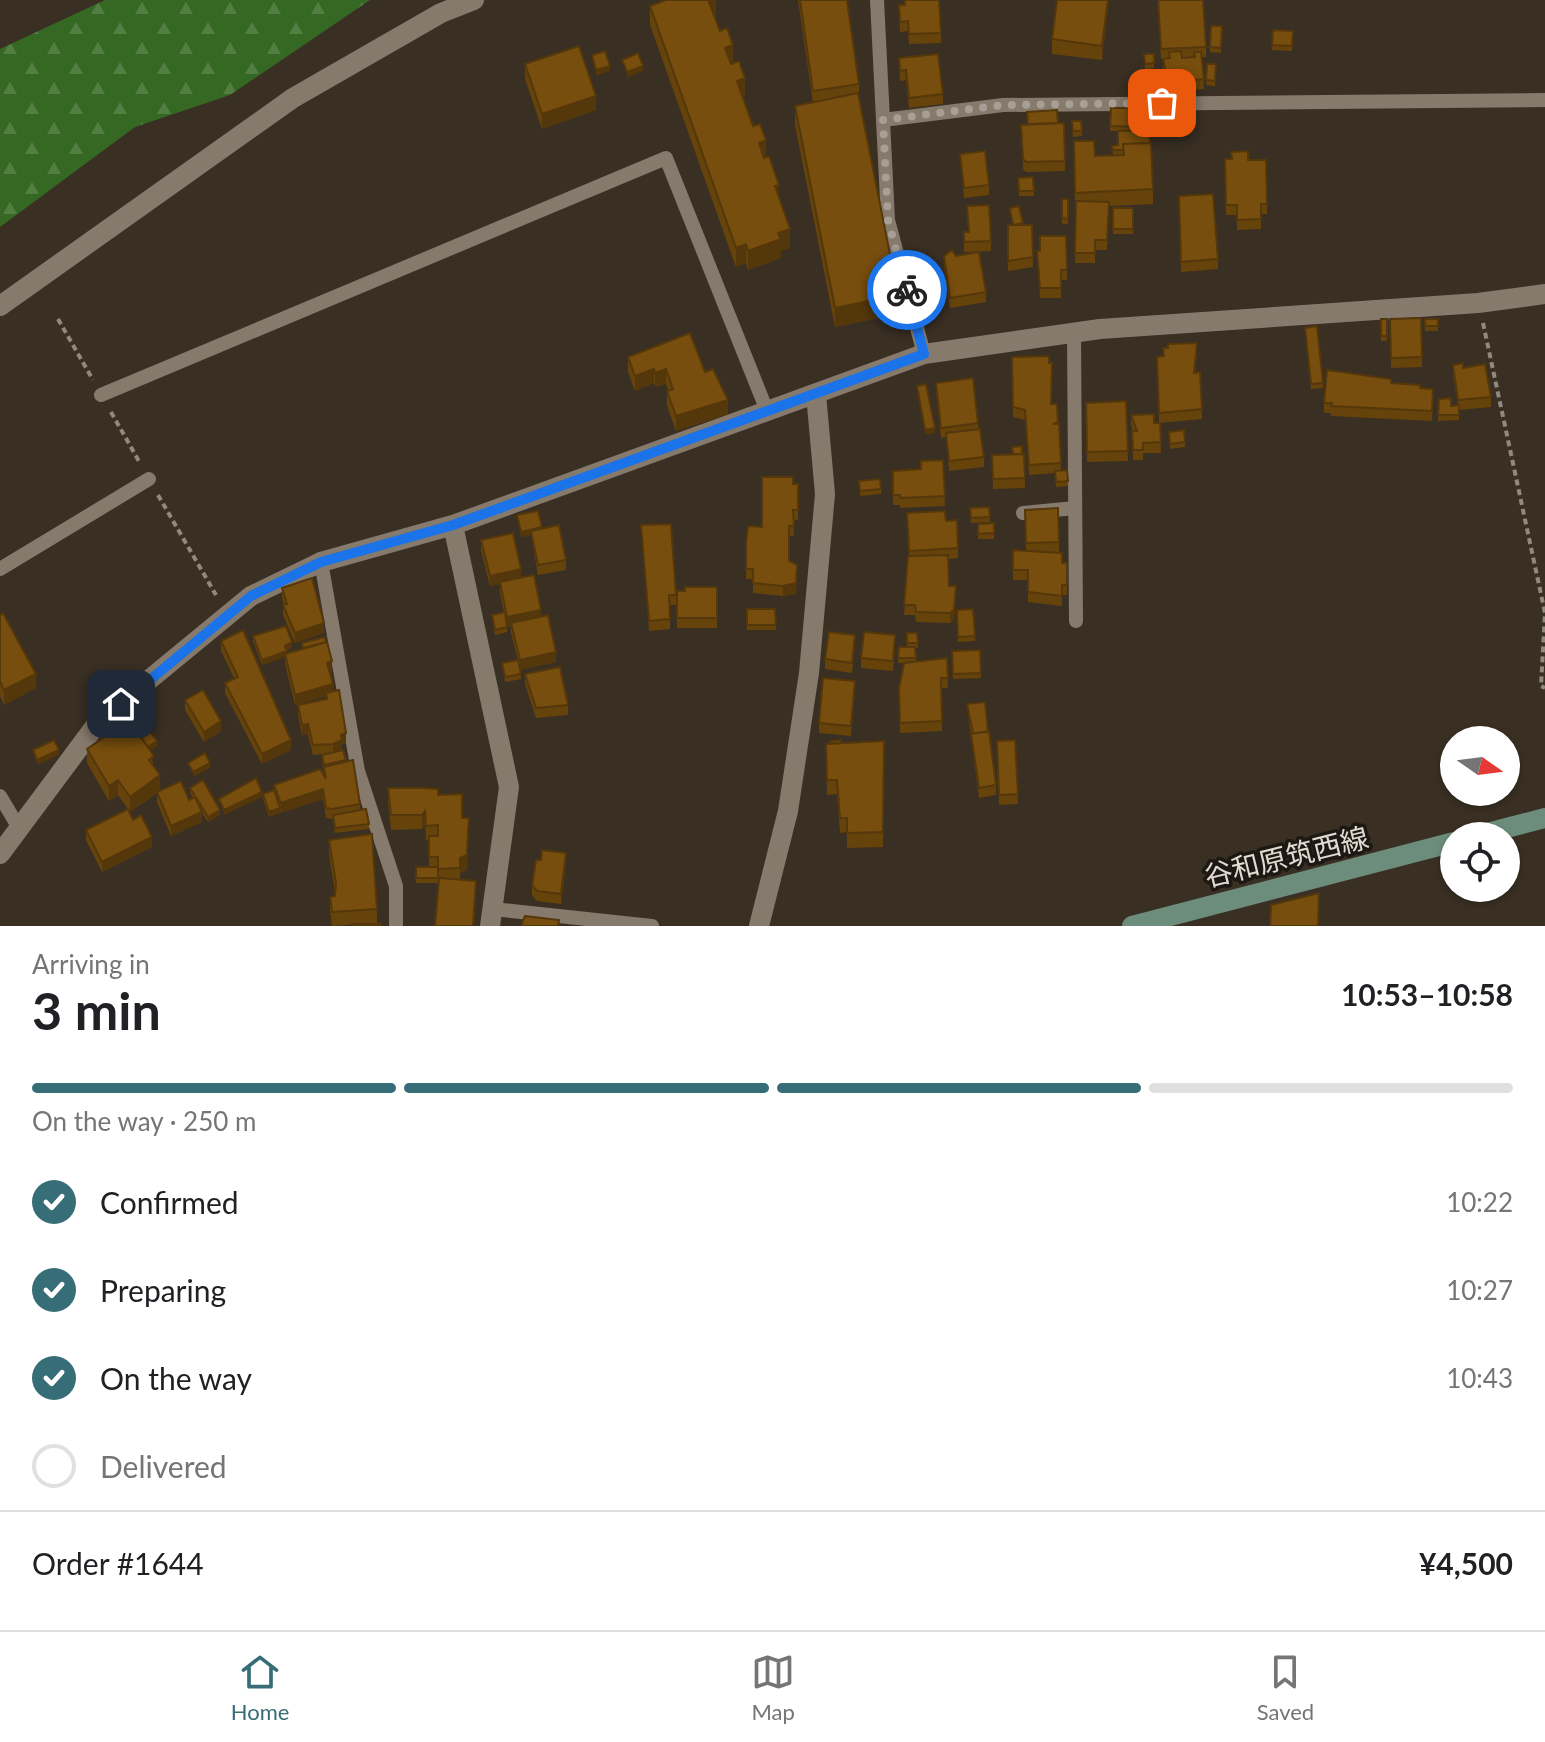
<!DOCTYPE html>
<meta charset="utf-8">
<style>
body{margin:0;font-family:Lato,"Noto Sans JP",sans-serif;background:#f2f2f2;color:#202124;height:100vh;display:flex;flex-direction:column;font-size:30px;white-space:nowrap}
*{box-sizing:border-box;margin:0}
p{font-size:26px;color:#757577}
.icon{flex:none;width:44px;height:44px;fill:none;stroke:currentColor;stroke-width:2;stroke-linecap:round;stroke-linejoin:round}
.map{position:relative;height:926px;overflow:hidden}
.drawer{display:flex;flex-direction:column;background:#fff;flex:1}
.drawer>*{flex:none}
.needle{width:52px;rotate:104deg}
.tools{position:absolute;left:1440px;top:726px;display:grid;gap:16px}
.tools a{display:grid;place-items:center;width:80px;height:80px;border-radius:50%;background:#fff;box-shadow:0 2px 6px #0004;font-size:40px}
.pin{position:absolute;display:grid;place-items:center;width:68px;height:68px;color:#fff;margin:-34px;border-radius:16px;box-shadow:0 4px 12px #0006}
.courier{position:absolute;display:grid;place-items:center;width:80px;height:80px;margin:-40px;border:6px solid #1a73e8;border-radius:50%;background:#fff;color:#222;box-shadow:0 2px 10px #0007}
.head em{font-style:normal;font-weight:700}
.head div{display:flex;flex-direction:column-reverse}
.head{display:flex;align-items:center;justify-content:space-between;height:136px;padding:0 32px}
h1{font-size:52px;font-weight:700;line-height:60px}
.bar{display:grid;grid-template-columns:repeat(4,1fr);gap:12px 8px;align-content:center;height:96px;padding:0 32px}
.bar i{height:10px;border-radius:6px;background:#e0e0e0}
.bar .active{background:#366d76}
.bar p{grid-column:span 4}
.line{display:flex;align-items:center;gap:20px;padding:0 32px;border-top:2px solid #e0e0e0}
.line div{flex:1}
ol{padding:0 32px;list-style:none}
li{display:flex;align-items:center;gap:24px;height:88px}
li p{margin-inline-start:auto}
li .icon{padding:8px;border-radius:50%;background:#366d76;color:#fff;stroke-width:4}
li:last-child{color:#757577}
li i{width:44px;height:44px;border:4px solid #e0e0e0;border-radius:50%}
.dock{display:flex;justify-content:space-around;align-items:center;height:112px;border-top:2px solid #e0e0e0;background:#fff;font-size:22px;color:#757577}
.dock a{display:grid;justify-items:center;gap:4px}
.dock .active{color:#366d76}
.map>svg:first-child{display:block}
.forest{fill:url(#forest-firs)}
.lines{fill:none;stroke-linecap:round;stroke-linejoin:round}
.path{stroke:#91887e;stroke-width:4;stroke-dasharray:6 4;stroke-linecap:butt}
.lane{stroke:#867a6c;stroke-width:14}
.street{stroke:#867a6c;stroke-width:20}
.secondary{stroke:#6d8d7c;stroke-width:20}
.wall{fill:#67430c}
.shaded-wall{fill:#54370a}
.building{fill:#784e0e;stroke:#54370a;stroke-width:2}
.done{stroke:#a79f95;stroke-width:8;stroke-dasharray:0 14.4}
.route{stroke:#1a73e8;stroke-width:10}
.labels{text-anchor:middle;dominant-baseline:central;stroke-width:7;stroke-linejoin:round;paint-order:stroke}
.street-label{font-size:28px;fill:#e2dbd3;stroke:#1d1813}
</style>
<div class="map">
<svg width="1545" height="926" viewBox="0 0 1545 926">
<defs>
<pattern id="forest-firs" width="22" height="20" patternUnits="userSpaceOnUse" patternTransform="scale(2)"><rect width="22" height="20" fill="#356923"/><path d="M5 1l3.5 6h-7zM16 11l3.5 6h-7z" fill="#527e42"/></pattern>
</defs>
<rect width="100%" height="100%" fill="#392f23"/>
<path class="forest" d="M105,0H370L230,95L135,127L0,227V49Z"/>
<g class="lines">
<path class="path" d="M58,319L93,380
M1483,323L1545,613L1541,686L1545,688
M111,412L140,463
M158,495L216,595"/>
<path class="lane" d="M877,0L888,220L924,354
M883,120L1003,105L1545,100
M1074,333L1076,621
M101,395L666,158L767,411
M1023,513L1075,508
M321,562L358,771L396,886V926
M0,569L149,479
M0,796L19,828
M493,909L652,926"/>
<path class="street" d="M0,306L293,98L441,13L474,0
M453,525L509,787L490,926
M0,854L99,721L251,596L321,562L453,525L924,354L1100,329L1478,303L1545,294
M759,926L788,811L809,673L825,494L816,394"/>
<path class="secondary" d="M1476,836L1545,818
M1132,926L1454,842"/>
</g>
<path class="wall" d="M716,0V18L715,19L733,63L745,97H743L766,157L779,200L790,248L781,251V258L748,270L746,263L736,267L650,25V6Z
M798,0H847L859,84V99L898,314L835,327L795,125V106L813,103Z
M1109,0L1102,60L1052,54V39Z
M1158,0L1206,47V57H1202L1204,89L1168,92L1163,69V59L1169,58L1161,59Z
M899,5L941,33V43L909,44L908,31L900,32Z
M1211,26H1222L1221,53L1210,52Z
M1273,30L1293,31L1292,51L1272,50Z
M1144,54H1154V68L1145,69Z
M899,58L943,94V104L909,108L906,80L900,81Z
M525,64L596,110L542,129L525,79Z
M1207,64H1216L1215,86L1206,85Z
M1111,108H1142V130L1153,189V204L1109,206L1107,250H1095V263H1075L1076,208H1075L1074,141L1095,156L1113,155L1112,146L1118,145V131H1110Z
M1072,121H1081L1082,136L1073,137Z
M1058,123L1065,161V171L1026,172L1023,169L1021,125Z
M960,154L989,185V195L964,198Z
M1225,159L1266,160L1267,214H1261V229L1237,230V215H1226Z
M1033,177L1034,196H1019L1018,178Z
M1179,196L1218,259V269L1181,272Z
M1062,199H1068V224H1062Z
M967,206L991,241V251L964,252V232H968Z
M1010,208L1023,225H1032L1033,267L1008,271V225H1012Z
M1113,208H1133V234H1113Z
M1066,236L1067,280H1061V298H1040L1037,251H1040Z
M944,256L986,292V302L950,308L944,266Z
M1421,318L1422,367L1391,368L1390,319Z
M1381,319H1387V341H1381Z
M1425,319H1438V331H1425Z
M1305,333L1323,383V388L1311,389Z
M1197,353L1195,373L1200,372L1202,419L1159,423L1157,357Z
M628,357L705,372L728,414L676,431L667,406V391L668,390L666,384L655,387L654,383L635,391L628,372Z
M1012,357L1051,404L1058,424H1059L1061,471L1068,481V486L1056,487L1055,473L1029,475L1025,420L1013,417Z
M1453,365L1463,368L1491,397V407L1459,410V420L1438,421L1439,399L1451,406L1458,405L1453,375Z
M936,383L978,423L984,457V467L949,471L946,437L941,438L936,393Z
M1391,383L1420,388L1433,399L1432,421L1331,416V413H1324V403Z
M1126,401L1128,461L1087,462L1086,403Z
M1131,415L1154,423H1160L1161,453H1143V460H1133L1132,431H1133L1131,425Z
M1169,432L1185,442V447L1170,449Z
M1024,454L1025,488L993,489L992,455Z
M943,460L945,506L900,508V505H893V471L921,469Z
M859,481L881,489V494L860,496Z
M793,484H798V520H793L794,536H789V561L797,565L796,594L783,596L753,593V579H746V543L762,527Z
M989,507L990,522L971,523L970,508Z
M1025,510L1059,542V552H1048L1062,563H1067V595H1062V606L1028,602V580H1013V550L1026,551Z
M517,515L542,527L566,560V570L538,575L531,535L521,537Z
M946,521L958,548V558L948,559L949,586L956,596L954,620L950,623L916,622L915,615H904L909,556L907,523Z
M994,523V539H978V524Z
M641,525L676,595V605H670V629L649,631Z
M481,540L521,578L541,616L556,662L520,670L521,679L505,682L502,663L518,660L511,633V626L507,627V632L495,635L492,615L504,613L500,592V584L490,586L481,550Z
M717,587V628H677V591Z
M282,588L324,633L295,643L283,615V605H284L282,598Z
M747,609H775L776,630H747Z
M973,609L975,641L958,642L957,610Z
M0,615L36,688L4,705L0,696Z
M907,633H917L918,648H915L916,662L947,658L948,688H941L942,731L900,733L899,688L904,663H898L899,647H907Z
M253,636L292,648L286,650L287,653L302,649V643L332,671L330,672L333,692L346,743L342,744V750L360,804V810L369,824V829L335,833L333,819L326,818L323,799L281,813L280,811V813L269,817L263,799V794L274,791V785L324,776L322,760V755L324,754L313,755L308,734L302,735L298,715V705L326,699V696L295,705L285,664V657L262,665L253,641Z
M221,641L291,750L262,764L225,693V683L234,678L221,651Z
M855,645L852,673L825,669V659Z
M895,645L893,671L861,668V658Z
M980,650L981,678L953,679L952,651Z
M525,674L568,705V715L536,718L525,684Z
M855,691L851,736L819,733V723Z
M185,700L221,731L204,742L185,710Z
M967,704L988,732L996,785V795L979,798Z
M141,738L157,746L150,751L160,790L189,800L193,798L190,793V788L220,815L208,822L202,813V822L171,836L157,802V793L130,812L118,795L109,801L87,763V749Z
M1015,740L1018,804L999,805L997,741Z
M884,741L883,847L847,848V832L840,833L837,794L827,795L826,744Z
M388,788L438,795L462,818H469L467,870L460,873V880L476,891L474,926H435L439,883H416V867H429V840H426L425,825L422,829L391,830L388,803Z
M133,820L152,847L102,872L86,840V830Z
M329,840L377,909V923L332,926L330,911V897L335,896V893L329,855Z
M541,860L566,864L561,904L537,901L532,895V885Z"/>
<path class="shaded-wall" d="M714,0H716V18L709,21V2Z
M1108,0H1109V3L1102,60V46Z
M733,45V64L725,67V48Z
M610,66V71L596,76V70Z
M643,66V71L627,78V72Z
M745,78V97L737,100V81Z
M596,96V110L542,129V114Z
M766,140V159L759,162V143Z
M779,185V204L775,186Z
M790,229V248L781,251V258L748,270V251L778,233Z
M746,244V263L736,267V248Z
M898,295V314L835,327V308Z
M654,369V383L635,391V376Z
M666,369V384L655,387V373Z
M728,400V414L676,431V416Z
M935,428V433L925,435V430Z
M542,527L531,531V535L521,537V532Z
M521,569V579L490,586V576Z
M796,583V594L783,596V586Z
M956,586L954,620L950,623V613Z
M541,610V620L511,623V626L507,627V617Z
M324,623V633L295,643V633Z
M292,642V648L285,651V646Z
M287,651V656L262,665V660Z
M556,652V662L520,670V660Z
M332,661V671L327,673V663Z
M36,674V688L4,705V690Z
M333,684V694L295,705V695Z
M221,721V731L204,742V732Z
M308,724V734L302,735V725Z
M346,733V743L342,744V750L333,754V744L341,735Z
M291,740V750L262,764V754Z
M157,741V746L146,754V748Z
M59,750V755L37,765V760Z
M210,763V768L193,777V772Z
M160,775V790L130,812V797Z
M118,780V795L109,801V786Z
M323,789V799L281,813V803Z
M262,792V797L224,815V810Z
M280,808V813L269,817V812Z
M220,810V815L208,822V817Z
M425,811V825L422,829V815Z
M202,812V822L171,836V826Z
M468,831L467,870L460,873V858Z
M152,837V847L102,872V862Z
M566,853V864L561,904V894Z"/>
<path class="building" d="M666,0H714L709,2L720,31L727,28L733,45L725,48L731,64L739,61L745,78L737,81L753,126L760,124L766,140L759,143L764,158L769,156L779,185L775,186L790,229L778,233L781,239L748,251L746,244L736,248L650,6Z
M800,0H847L859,84L813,91Z
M905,0H939L941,33L909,34L908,21L900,22L899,5H905Z
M1057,0H1108L1102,46L1052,39Z
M1158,0H1203L1206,47L1161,49Z
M1211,26H1222L1221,48L1210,47Z
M1273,30L1293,31L1292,46L1272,45Z
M579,46L596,96L542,114L525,64Z
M605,51L610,66L596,70L592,55Z
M1181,51L1182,58L1195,57L1194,52H1201L1204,79L1168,82L1163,59L1170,58L1169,52Z
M638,53L643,66L627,72L622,60Z
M938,54L943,94L909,98L906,70L900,71L899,58Z
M1144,54H1154V63L1145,64Z
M1207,64H1216L1215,81L1206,80Z
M858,93L898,295L835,308L795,106Z
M1111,108H1142V127L1110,126Z
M1057,110L1058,123L1028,124L1027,112Z
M1072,121H1081L1082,131H1073Z
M1064,123L1065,161L1026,162L1023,159L1021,125Z
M1149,130L1150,143L1123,144V150H1113L1112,146L1118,145V131Z
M1074,141H1094L1095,156L1124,155L1123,144L1151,143L1153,189L1075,193Z
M985,151L989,185L964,188L960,154Z
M1248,151V160H1266L1267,204H1261V219L1237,220V205H1226L1225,159H1232L1231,152Z
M1033,177L1034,191H1019L1018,178Z
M1213,194L1218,259L1181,262L1179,196Z
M1062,199H1068V219L1062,218Z
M1076,201L1109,202L1107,240H1095V253H1075Z
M989,205L991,241L964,242V232H969L967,206Z
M1019,206L1023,223L1013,225L1010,208Z
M1113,208H1133V229H1113Z
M1008,225H1032L1033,257L1008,261Z
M1040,236H1066L1067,270H1061V288H1040L1037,251H1040Z
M952,250L956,256L979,252L986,292L950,298L944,256Z
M1421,318L1422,357L1391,358L1390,319Z
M1381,319H1387V336H1381Z
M1425,319H1438V326H1425Z
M1317,326L1323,383L1311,384L1305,328Z
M690,333L705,372L713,369L728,400L676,416L667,391L673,389L666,369L655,373L654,369L635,376L628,357Z
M1197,343L1194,373L1200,372L1202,409L1159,413L1157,357L1164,356L1163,348H1168V344Z
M1049,356V363H1052L1051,404H1057L1058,422L1053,424H1059L1061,463L1029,465L1025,410L1013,407L1012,357Z
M1463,363V368L1485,364L1491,397L1458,400L1453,365Z
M1327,370L1391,379V383L1420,385V388L1433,389L1432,411L1331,406L1332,403H1324Z
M973,378L978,423L941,428L936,383Z
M926,384L935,428L925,430L917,386Z
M1451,398V406L1459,405V415H1438L1439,399Z
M1126,401L1128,451L1087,452L1086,403Z
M1154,414V423H1160L1161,442L1143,443V450H1133L1132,431H1137L1131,415Z
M980,429L984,457L949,461L946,433Z
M1184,430L1185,442L1170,444L1169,432Z
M1022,446V454H1013L1012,447Z
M1024,454L1025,478L993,479L992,455Z
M943,460L945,496L900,498V495H893V471L921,469V461Z
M1067,470L1068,481L1056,482L1055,471Z
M762,477H793V484H798V510H793L794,526H789V561L797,565L796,583L783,586L753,583V569H746V543L748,526L762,527Z
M880,479L881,489L860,491L859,481Z
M989,507L990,517L971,518L970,508Z
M1058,508L1059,542L1026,543L1025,510Z
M538,511L542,527L521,532L517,515Z
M945,511L946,521L957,520L958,548L909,551L907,513Z
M994,523V533L978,534V524Z
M671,524L676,595H669L670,619L649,621L641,525Z
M559,525L566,560L538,565L531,531Z
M513,533L521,569L490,576L481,540Z
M1013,550L1062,553V563H1067V585H1062V596L1028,592V570H1013Z
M948,555L949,586H956L954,610L950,613L916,612L915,605H904L908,556Z
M534,575L541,610L507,617L500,582Z
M312,578L324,623L295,633L283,605L287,604L282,588Z
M685,587H717V618H677V591H685Z
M747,609H775L776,625H747Z
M973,609L975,636L958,637L957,610Z
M505,612L507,627L495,630L492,615Z
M3,613L36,674L4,690L0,681V615Z
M548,615L556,652L520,660L511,623Z
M286,626L292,642L285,646L287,651L262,660L253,636Z
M243,630L291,740L262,754L225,683L238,677L221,641Z
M829,632L855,635L852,663L825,659Z
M864,632L895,635L893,661L861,658Z
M907,633H917L918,643H907Z
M325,637L326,642L303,648L302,643Z
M327,642L332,661L327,663L333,684L295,695L285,654Z
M899,647H915L916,658H898Z
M980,650L981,673L953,674L952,651Z
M947,658L948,678H941L942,721L900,723L899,688L904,663Z
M518,660L521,674L505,677L502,663Z
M560,667L568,705L536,708L525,674Z
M823,678L855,681L851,726L819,723Z
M203,690L221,721L204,732L185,700Z
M339,690L346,733L341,735L342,740L333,744L313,745L308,724L302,725L298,705L327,699L326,693Z
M985,702L988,732L973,733L967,704Z
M129,720L154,756L149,760L160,775L130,797L118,780L109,786L87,749Z
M989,731L996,785L979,788L971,734Z
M150,732L157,741L148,747L141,738Z
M54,740L59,750L37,760L33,750Z
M841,740V743H830V741Z
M1015,740L1018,794L999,795L997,741Z
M884,741L883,832L847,833V818H840L837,780H827L826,744Z
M343,750L346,760L324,765L322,755Z
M205,753L210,763L193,772L188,763Z
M353,760L360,804L332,809L326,808L323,789L281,803L274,785L320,769L326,779L324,767Z
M256,778L262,792L224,810L219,799Z
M203,780L220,810L208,817L190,788Z
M181,781L189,800L195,797L202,812L171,826L157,792Z
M388,788H423L438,789V795L462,794V818H469L468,831L467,855L460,858V868L438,869V857H429V836H438V825L426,826L425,811L422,815H391Z
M274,790L280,808L269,812L263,794Z
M128,809L133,820L141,815L152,837L102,862L86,830Z
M366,809L369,824L335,828L333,815Z
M372,834L377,909L332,912L330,897L335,896L336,883L329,840Z
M542,850L566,853L561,894L537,891L532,885L536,860H541Z
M416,867H438V878H416Z
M439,878L476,881L473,926H435Z
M1319,893L1318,926H1270L1271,905Z
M525,916L559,920L558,926H521Z
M352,924H380V926H352Z"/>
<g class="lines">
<path class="done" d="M907,290L888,220L883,120L1003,105L1162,103"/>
<path class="route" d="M121,704L251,596L321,562L453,525L924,354L907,290"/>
</g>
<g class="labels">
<g class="street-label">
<text transform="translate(1286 856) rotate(-14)">谷和原筑西線</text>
</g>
</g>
</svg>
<div class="tools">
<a><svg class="needle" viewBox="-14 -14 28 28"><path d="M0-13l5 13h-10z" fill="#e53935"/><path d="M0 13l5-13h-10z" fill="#757577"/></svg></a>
<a><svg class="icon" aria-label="locate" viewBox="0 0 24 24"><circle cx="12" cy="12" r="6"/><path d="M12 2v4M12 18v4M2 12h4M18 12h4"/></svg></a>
</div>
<div class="pin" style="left:1162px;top:103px;background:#ea580c"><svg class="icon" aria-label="bag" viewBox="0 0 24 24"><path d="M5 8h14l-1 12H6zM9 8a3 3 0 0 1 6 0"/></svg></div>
<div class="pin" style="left:121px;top:704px;background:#1f2937"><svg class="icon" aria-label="home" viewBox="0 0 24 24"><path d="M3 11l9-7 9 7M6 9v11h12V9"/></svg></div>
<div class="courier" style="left:907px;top:290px"><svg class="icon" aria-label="bike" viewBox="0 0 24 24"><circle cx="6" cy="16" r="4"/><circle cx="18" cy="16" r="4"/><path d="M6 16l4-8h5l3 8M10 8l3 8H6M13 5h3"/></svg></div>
</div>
<section class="drawer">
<div class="head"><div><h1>3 min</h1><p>Arriving in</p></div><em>10:53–10:58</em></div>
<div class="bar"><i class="active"></i><i class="active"></i><i class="active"></i><i></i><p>On the way · 250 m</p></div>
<ol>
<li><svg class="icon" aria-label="check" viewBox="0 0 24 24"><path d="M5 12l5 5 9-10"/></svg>Confirmed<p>10:22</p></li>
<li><svg class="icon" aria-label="check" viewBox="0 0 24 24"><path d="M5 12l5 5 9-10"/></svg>Preparing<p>10:27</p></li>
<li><svg class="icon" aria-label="check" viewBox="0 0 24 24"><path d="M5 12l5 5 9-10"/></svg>On the way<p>10:43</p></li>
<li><i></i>Delivered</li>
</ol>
<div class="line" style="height:104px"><div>Order #1644</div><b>¥4,500</b></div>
</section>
<nav class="dock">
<a class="active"><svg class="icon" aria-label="home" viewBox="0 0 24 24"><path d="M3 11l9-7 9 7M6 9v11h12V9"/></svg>Home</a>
<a><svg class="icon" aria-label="map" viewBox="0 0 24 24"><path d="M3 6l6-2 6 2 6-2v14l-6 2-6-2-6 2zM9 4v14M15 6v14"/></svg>Map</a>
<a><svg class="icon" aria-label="saved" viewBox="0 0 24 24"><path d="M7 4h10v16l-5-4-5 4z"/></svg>Saved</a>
</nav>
